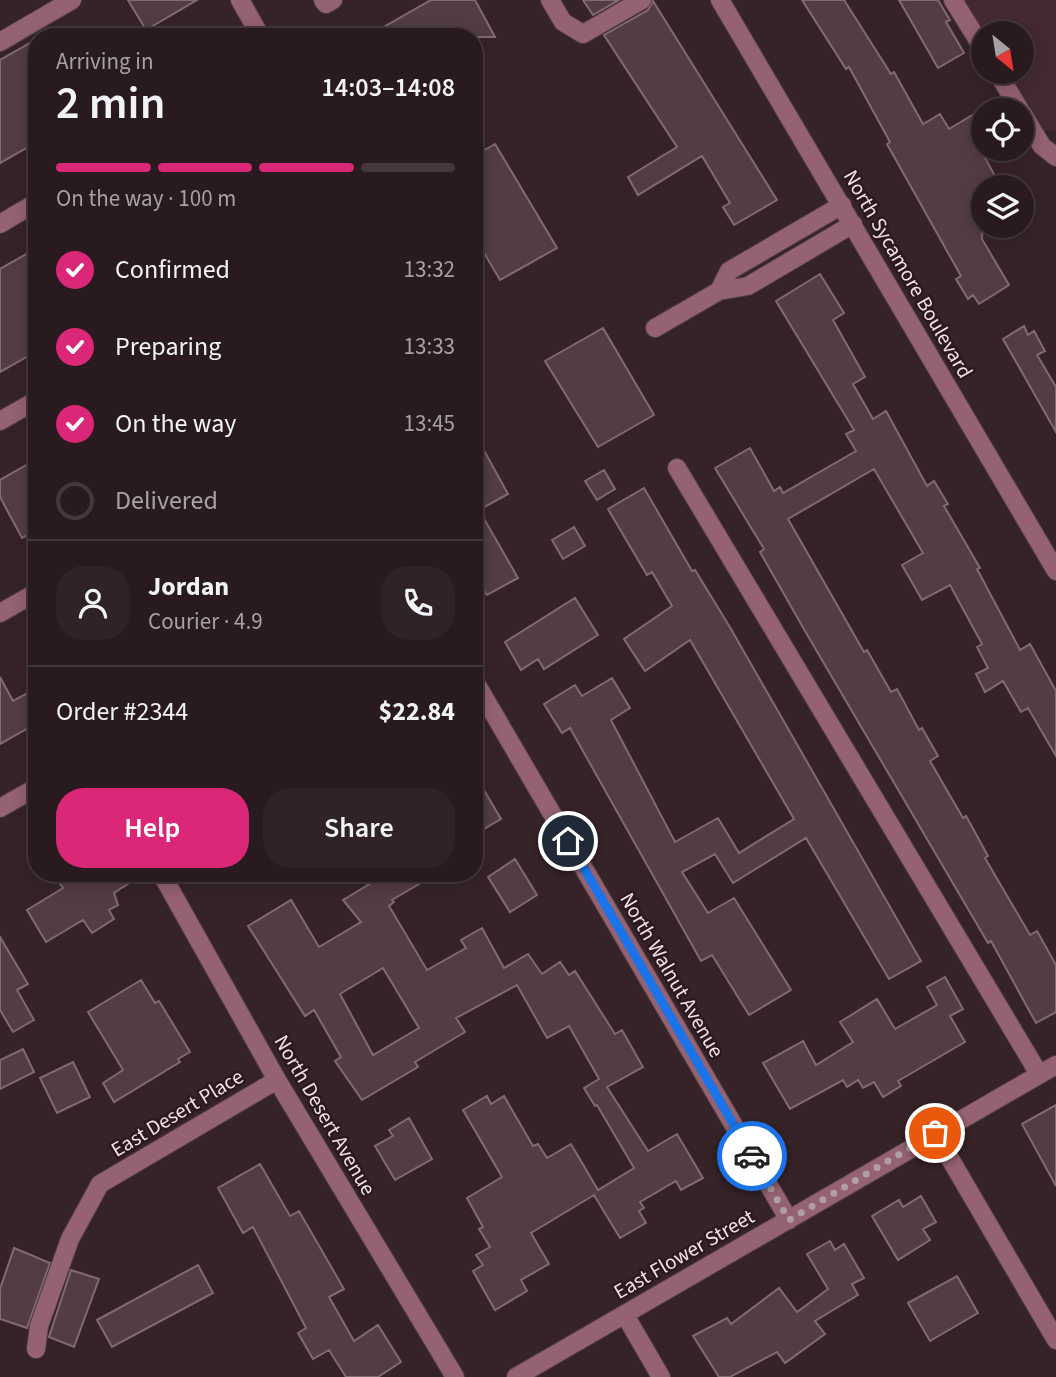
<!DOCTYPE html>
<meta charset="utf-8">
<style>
body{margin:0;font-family:"Source Sans 3",sans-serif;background:#302327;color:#f1f3f6;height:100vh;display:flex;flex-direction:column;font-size:26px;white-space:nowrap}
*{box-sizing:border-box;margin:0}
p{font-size:23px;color:#a5a1a4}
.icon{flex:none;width:38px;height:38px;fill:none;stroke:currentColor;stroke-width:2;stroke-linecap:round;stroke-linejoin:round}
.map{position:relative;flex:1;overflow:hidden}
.drawer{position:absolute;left:28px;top:28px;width:455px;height:854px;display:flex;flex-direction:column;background:#281a1e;border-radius:28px;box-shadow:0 4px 18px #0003,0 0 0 2px #44383c}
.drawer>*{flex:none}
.needle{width:46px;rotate:150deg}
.buttons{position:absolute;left:971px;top:21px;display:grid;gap:14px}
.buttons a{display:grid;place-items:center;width:63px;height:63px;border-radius:50%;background:#281a1e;box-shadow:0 4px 18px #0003,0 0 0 2px #44383c;font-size:35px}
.pin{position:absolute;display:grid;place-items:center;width:60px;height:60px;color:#fff;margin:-30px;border:4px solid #fff;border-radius:50%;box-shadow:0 2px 7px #0007}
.courier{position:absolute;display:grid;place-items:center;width:70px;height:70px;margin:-35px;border:5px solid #1a73e8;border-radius:50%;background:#fff;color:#222;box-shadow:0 2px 9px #0007}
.summary em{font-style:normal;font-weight:600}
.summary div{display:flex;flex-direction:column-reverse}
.summary{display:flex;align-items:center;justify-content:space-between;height:119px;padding:0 28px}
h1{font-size:46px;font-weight:600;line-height:52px}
.bar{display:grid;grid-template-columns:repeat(4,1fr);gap:10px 7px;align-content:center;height:84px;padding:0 28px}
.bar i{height:9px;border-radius:5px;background:#44383c}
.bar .selected{background:#db2777}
.bar p{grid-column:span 4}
.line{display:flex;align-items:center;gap:18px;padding:0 28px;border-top:2px solid #44383c}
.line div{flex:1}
.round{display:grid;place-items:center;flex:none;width:74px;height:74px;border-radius:28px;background:#302327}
ol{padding:0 28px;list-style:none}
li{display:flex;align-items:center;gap:21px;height:77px}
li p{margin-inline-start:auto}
li .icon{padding:7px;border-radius:50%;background:#db2777;color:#fff;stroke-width:4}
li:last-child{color:#a5a1a4}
li i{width:38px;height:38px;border:4px solid #44383c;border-radius:50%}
.cta{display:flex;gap:14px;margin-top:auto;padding:14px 28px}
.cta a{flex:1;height:80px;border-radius:28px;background:#db2777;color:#fff;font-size:28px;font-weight:600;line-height:80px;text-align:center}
.cta a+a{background:#302327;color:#f1f3f6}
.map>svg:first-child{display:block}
.built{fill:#442931}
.building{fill:#533d43;stroke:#816a70;stroke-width:2;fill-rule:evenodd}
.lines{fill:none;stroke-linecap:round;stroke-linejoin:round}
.minor-casing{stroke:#503e42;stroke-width:20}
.minor{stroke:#956271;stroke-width:18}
.done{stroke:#af9fa3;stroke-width:7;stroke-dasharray:0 12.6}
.route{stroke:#1a73e8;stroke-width:9}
.labels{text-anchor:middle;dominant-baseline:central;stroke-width:5;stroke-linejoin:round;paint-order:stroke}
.street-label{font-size:21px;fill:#f0e2e5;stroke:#2c191f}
</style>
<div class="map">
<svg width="1056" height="1377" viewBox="0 0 1056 1377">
<rect width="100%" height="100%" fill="#362328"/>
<path class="built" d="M944,0H1056V131L1023,130L988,72H1022V33H984L983,64Z"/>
<path class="building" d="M128,0H197L146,30Z
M431,0H475L495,37H366Z
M583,0H619L593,15Z
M802,0H844L891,74L894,72L923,124L940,114L949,129L984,108V156L1001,187H984L982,239L1009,285L979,304L973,295L968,299L956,279L961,276L887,144L890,142L849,67L846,69Z
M899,0H938L950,20L946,22L964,53L938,68Z
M653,1L777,200L734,225L723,207L730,203L702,156L638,195L628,177L677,147L604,35L648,10Z
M37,39V142L0,163V60Z
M495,144L557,248L500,280L474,236V156Z
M37,248V351L0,372V269Z
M820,274L844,313L833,320L865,377L853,384L873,419L886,411L927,486L934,481L948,504L944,506L980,568L977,569L1020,650L1030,644L1056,691V756L1028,708L1021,712L1003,681L985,692L976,674L988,668L977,647L982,644L950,585L922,600L902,565L923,553L874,469L788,519L864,652L867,650L891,692L897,689L919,730L922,728L938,756L930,761L963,818L966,816L988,856L985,858L1030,935L1037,931L1056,965V1012L1036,1023L991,941L988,943L805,631L760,552L764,549L715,468L750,448L774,491L780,487L783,493L856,451L846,434L854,430L776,301Z
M1024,326L1028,335L1034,331L1045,351L1037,355L1056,387V432L1003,339Z
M603,328L654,415L598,447L545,361Z
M474,432L508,494L479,510L518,578L487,595L474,574Z
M37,459V530L22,538L0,497V480Z
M604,470L615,489L597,500L585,481Z
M644,488L692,571L695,570L731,629L921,961L889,979L806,838L733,883L715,854L682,872L708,913L734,898L791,990L749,1015L712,955L701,961L570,728L562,733L544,704L575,685L582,696L612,678L630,708L611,720L675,842L718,818L739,853L794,819L690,640L645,671L624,639L672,606L652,572L647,575L608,509Z
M574,527L585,546L563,559L552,540Z
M575,598L598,635L544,669L538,659L521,670L505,642Z
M0,677L13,701L37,688V723L0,744Z
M474,773L501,819L474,835Z
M515,859L537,895L510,912L488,877Z
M71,873H145L114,893L118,905L109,910L114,919L92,933L83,920L46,942L27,910L63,888L58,881Z
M388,873H438L392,900L394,902L389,906L427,970L466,948L461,940L482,928L504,968L528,954L542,974L560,962L569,975L575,971L615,1034L622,1030L643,1067L607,1087L648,1151L677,1134L703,1178L681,1190L676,1181L640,1202L644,1208L639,1211L646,1223L620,1238L594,1195L531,1233L549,1264L521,1280L527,1291L495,1310L473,1271L483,1265L476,1255L490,1247L479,1229L483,1227L467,1198L502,1177L463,1110L487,1096L491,1104L504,1096L533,1146L538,1144L547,1158L571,1144L598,1190L634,1168L597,1105L595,1106L584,1088L599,1079L569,1026L547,1038L517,985L456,1018L465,1032L415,1062L418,1067L362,1100L335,1061L341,1057L314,1010L305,1016L248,926L291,900L319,947L361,922L343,900ZM383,968L419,1028L373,1055L340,994Z
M0,937L28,984L17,990L34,1020L13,1032L0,1010Z
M945,977L963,1009L950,1016L965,1042L898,1081L901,1086L883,1097L874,1082L863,1088L858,1080L847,1087L843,1080L790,1109L763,1063L803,1041L816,1065L853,1042L840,1022L877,999L895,1029L937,1005L927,987Z
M141,980L155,1003L159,1001L190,1052L178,1059L180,1062L114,1102L103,1083L123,1070L88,1012Z
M23,1049L34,1072L0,1089V1060Z
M73,1062L90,1097L57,1113L40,1078Z
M1056,1105V1186L1022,1124Z
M409,1118L432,1159L395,1180L375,1146L393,1136L389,1130Z
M260,1164L290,1216L299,1211L344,1289L329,1297L354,1341L378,1325L401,1362L378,1377H346L329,1350L313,1359L298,1333L306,1328L253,1227L243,1233L218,1188Z
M921,1196L936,1222L923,1229L930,1240L898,1260L872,1216L899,1200L903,1207Z
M830,1241L835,1250L844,1244L864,1278L852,1284L858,1295L815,1321L825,1334L785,1363L777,1352L730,1377H719L693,1336L727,1318L731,1324L779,1288L797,1312L828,1289L807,1254Z
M14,1248L50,1263L27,1328L0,1319V1289Z
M198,1265L213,1293L112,1347L97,1320Z
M71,1270L99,1279L74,1347L49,1337Z
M957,1276L978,1313L930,1341L908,1303Z"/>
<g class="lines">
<defs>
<path id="minor" d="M240,0L261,37
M323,0L326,4L333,0
M550,0L563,22L583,34L642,0
M720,0L1056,571
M953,0L984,50
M0,42L72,0
M997,72L1020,110
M1022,113L1042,146L1056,157
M842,205L729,271L719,291L748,286L853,224
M0,224L37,202
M655,328L719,291
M0,421L37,400
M677,468L1039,1074
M0,613L37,592
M474,680L789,1220
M0,808L37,787
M161,873L277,1080L455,1377
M935,1133L1056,1340
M625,1315L661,1377
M36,1349L39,1326L70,1239L100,1184L277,1080
M516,1377L1056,1065"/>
</defs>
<use href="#minor" class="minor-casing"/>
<use href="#minor" class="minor"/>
</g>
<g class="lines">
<path class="done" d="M752,1156L789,1220L935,1133"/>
<path class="route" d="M568,841L752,1156"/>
</g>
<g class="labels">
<g class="street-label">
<text transform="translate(908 274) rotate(60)">North Sycamore Boulevard</text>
<text transform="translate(672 975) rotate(60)">North Walnut Avenue</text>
<text transform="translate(177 1113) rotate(-31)">East Desert Place</text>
<text transform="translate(325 1115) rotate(60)">North Desert Avenue</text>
<text transform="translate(684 1254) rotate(-30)">East Flower Street</text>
</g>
</g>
</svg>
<div class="buttons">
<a><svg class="needle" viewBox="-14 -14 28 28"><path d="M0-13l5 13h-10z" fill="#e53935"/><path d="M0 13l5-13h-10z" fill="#a5a1a4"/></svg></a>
<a><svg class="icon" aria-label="locate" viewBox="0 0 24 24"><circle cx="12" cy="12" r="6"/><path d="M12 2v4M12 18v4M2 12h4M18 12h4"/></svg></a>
<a><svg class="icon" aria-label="layers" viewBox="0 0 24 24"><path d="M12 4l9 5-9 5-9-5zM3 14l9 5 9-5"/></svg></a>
</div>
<div class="pin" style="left:935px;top:1133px;background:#ea580c"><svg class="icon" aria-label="bag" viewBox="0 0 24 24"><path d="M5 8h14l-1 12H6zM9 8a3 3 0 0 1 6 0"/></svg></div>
<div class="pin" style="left:568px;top:841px;background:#1f2937"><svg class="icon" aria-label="home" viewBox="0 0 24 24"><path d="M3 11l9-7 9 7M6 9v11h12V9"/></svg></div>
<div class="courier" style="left:752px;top:1156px"><svg class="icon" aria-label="car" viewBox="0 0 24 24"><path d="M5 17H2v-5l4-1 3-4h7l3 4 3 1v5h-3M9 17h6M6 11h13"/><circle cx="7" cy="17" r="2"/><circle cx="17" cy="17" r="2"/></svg></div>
<section class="drawer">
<div class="summary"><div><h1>2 min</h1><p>Arriving in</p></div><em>14:03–14:08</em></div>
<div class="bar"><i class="selected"></i><i class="selected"></i><i class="selected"></i><i></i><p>On the way · 100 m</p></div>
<ol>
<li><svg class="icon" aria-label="check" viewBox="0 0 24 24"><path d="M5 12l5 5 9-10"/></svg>Confirmed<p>13:32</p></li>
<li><svg class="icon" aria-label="check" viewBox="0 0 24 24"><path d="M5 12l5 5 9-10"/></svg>Preparing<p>13:33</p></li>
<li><svg class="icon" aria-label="check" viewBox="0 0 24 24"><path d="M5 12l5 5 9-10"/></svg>On the way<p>13:45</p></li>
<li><i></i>Delivered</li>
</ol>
<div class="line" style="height:126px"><a class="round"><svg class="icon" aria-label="person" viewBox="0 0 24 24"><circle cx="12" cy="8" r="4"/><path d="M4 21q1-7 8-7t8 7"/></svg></a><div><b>Jordan</b><p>Courier · 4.9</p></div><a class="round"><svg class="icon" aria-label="phone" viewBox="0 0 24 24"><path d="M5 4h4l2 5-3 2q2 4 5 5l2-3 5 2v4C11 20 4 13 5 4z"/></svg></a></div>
<div class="line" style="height:91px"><div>Order #2344</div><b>$22.84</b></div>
<div class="cta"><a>Help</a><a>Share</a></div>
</section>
</div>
